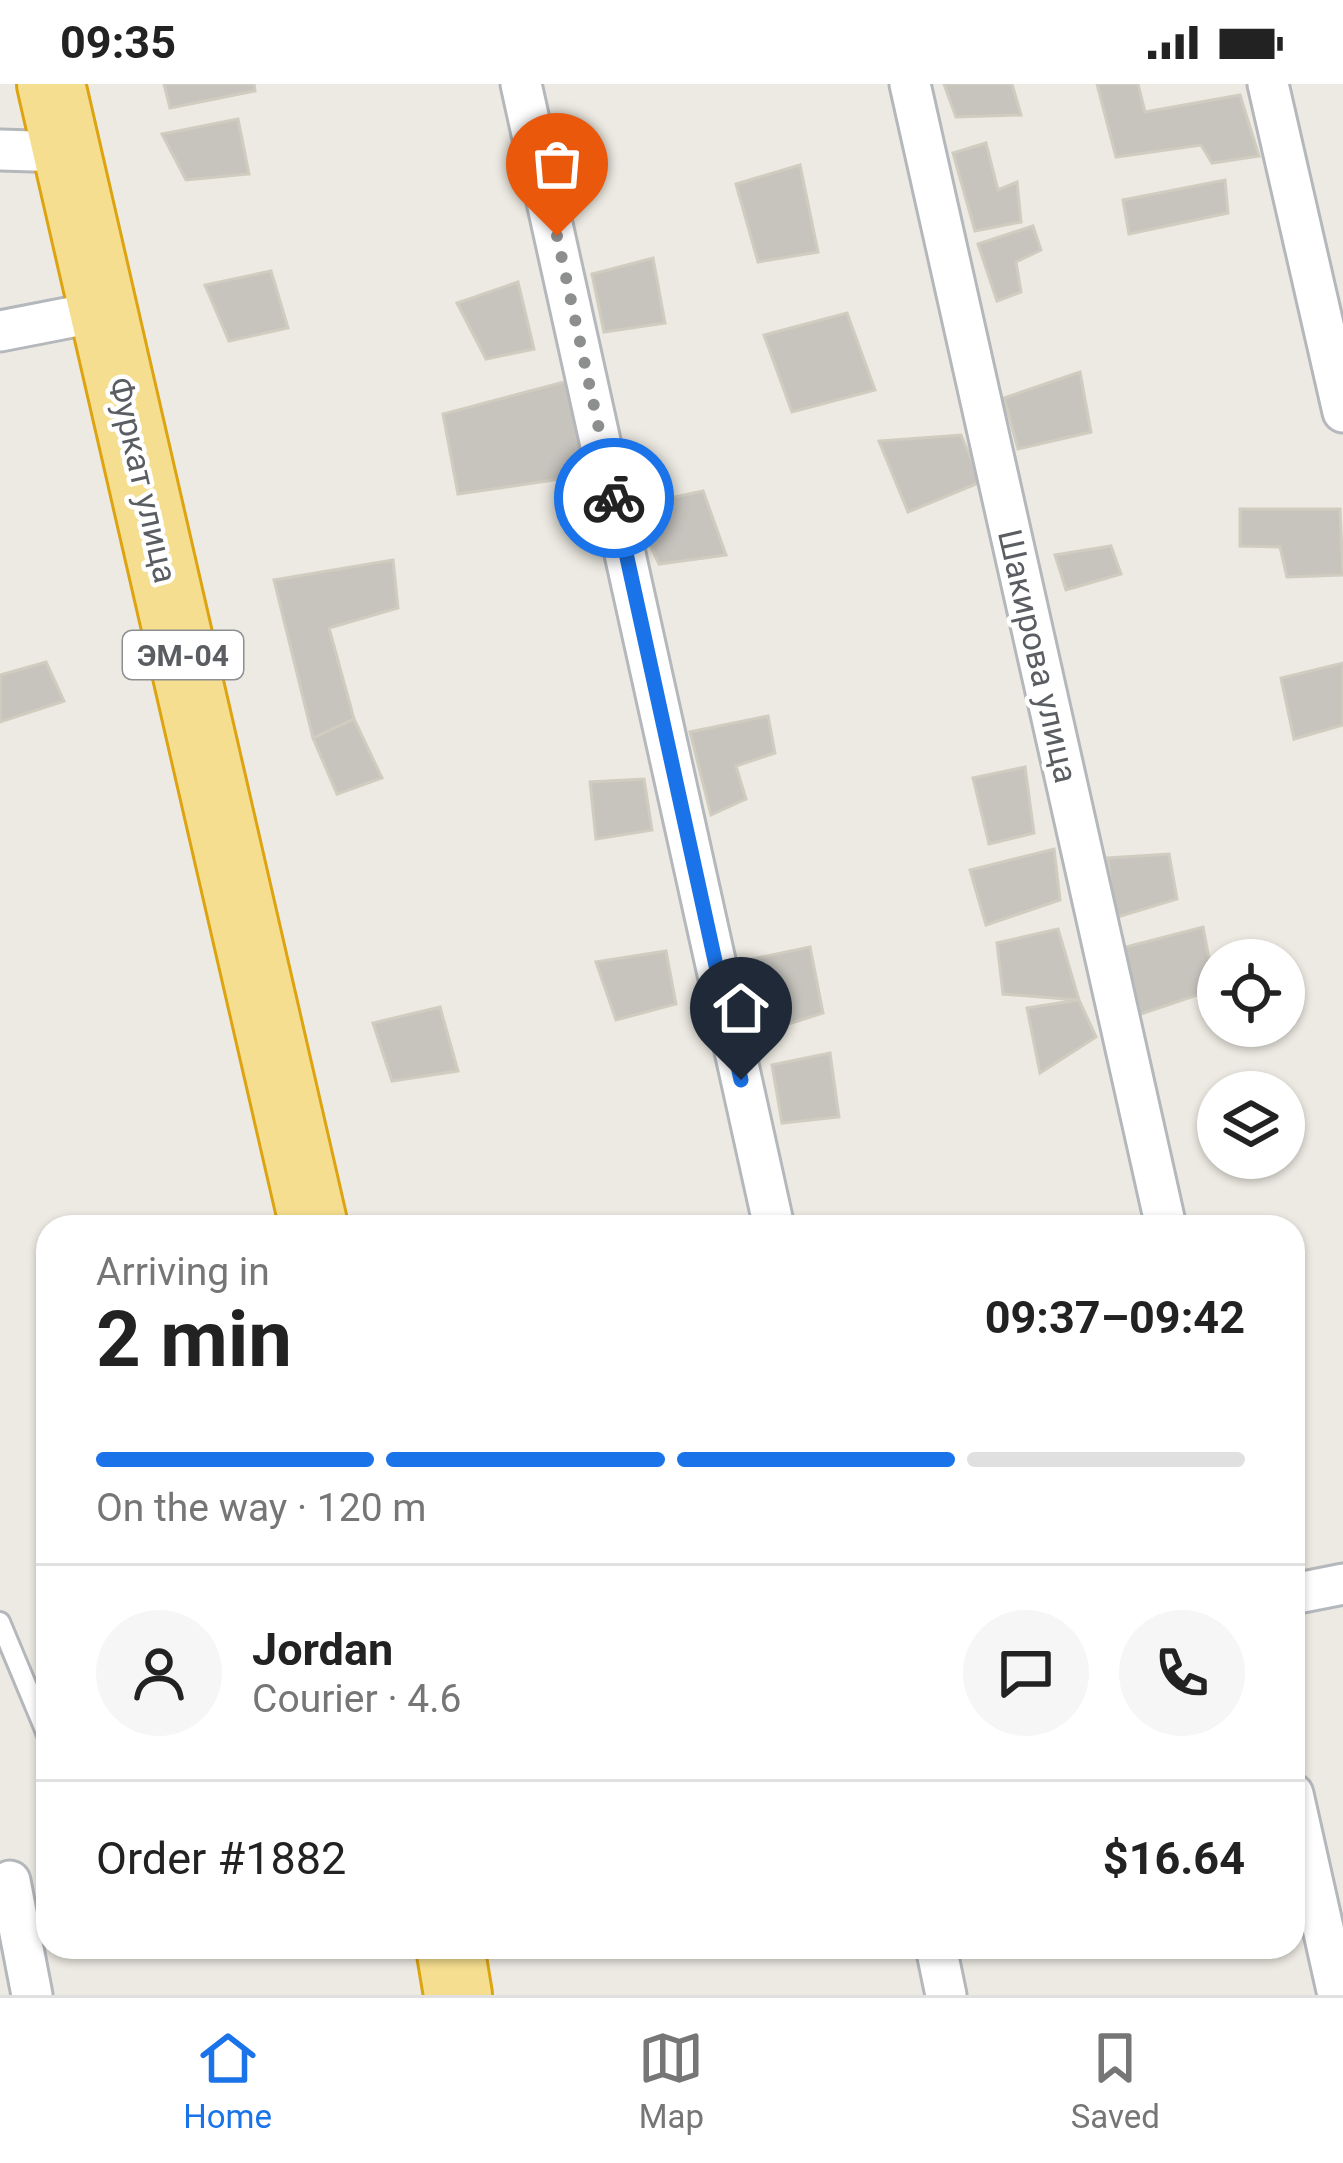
<!DOCTYPE html>
<meta charset="utf-8">
<style>
body{margin:0;font-family:Roboto,sans-serif;background:#f6f6f6;color:#222;height:100vh;display:flex;flex-direction:column;font-size:45px;white-space:nowrap}
*{box-sizing:border-box;margin:0}
p{font-size:39px;color:#767676}
.icon{flex:none;width:66px;height:66px;fill:none;stroke:currentColor;stroke-width:2;stroke-linecap:round;stroke-linejoin:round}
.map{position:relative;flex:1;overflow:hidden}
.details{position:absolute;left:36px;top:1131px;width:1269px;height:744px;display:flex;flex-direction:column;background:#fff;border-radius:36px;box-shadow:0 3px 9px #0004}
.details>*{flex:none}
.controls{position:absolute;left:1197px;top:855px;display:grid;gap:24px}
.controls a{display:grid;place-items:center;width:108px;height:108px;border-radius:50%;background:#fff;box-shadow:0 3px 9px #0004;font-size:60px}
.pin{position:absolute;display:grid;place-items:center;width:102px;height:102px;color:#fff;margin:-123px -51px;border-radius:50% 50% 50% 0;rotate:-45deg;box-shadow:0 0 12px #0007}
.pin .icon{rotate:45deg}
.courier{position:absolute;display:grid;place-items:center;width:120px;height:120px;margin:-60px;border:9px solid #1a73e8;border-radius:50%;background:#fff;color:#222;box-shadow:0 3px 15px #0007}
.headline em{font-style:normal;font-weight:700}
.headline div{display:flex;flex-direction:column-reverse}
.headline{display:flex;align-items:center;justify-content:space-between;height:204px;padding:0 60px}
h1{font-size:78px;font-weight:700;line-height:90px}
.bar{display:grid;grid-template-columns:repeat(4,1fr);gap:18px 12px;align-content:center;height:144px;padding:0 60px}
.bar i{height:15px;border-radius:9px;background:#e0e0e0}
.bar .on{background:#1a73e8}
.bar p{grid-column:span 4}
.line{display:flex;align-items:center;gap:30px;padding:0 60px;border-top:3px solid #e0e0e0}
.line div{flex:1}
.round{display:grid;place-items:center;flex:none;width:126px;height:126px;border-radius:63px;background:#f6f6f6}
.status{display:flex;justify-content:space-between;align-items:center;height:84px;padding:0 60px;background:#fff;direction:ltr}
.status svg{height:33px;fill:currentColor}
.tabs{display:flex;justify-content:space-around;align-items:center;height:168px;border-top:3px solid #e0e0e0;background:#fff;font-size:33px;color:#767676}
.tabs a{display:grid;justify-items:center;gap:6px}
.tabs .on{color:#1a73e8}
.map>svg:first-child{display:block}
.building{fill:#c7c4be;stroke:#d0ccc0;stroke-width:3}
.lines{fill:none;stroke-linecap:round;stroke-linejoin:round}
.lane-casing{stroke:#b4b7bb;stroke-width:24}
.street-casing{stroke:#b4b7bb;stroke-width:45}
.highway-casing{stroke:#dda310;stroke-width:72}
.lane{stroke:#fff;stroke-width:18}
.street{stroke:#fff;stroke-width:39}
.highway{stroke:#f5de8f;stroke-width:66}
.done{stroke:#8d8e8e;stroke-width:12;stroke-dasharray:0 21.6}
.route{stroke:#1a73e8;stroke-width:15}
.labels{text-anchor:middle;dominant-baseline:central;stroke-width:9;stroke-linejoin:round;paint-order:stroke}
.shield{fill:#fff;stroke:#8c8e90;stroke-width:3}
.shield-label{font-size:30px;font-weight:bold;fill:#5a5d61}
.street-label{font-size:33px;fill:#5a5d61;stroke:#fff}
</style>
<div class="status"><b>09:35</b><svg viewBox="0 0 49 12"><path d="M0 12V9h3v3zM5 12V6h3v6zM10 12V3h3v9zM15 12V0h3v12zM26 1h20v11H26zM47 4h2v5h-2z"/></svg></div>
<div class="map">
<svg width="1343" height="1911" viewBox="0 0 1343 1911">
<rect width="100%" height="100%" fill="#eceae2"/>
<path class="building" d="M164,0H254L255,7L170,24Z
M944,0H1012L1021,31L956,33Z
M1097,0H1138L1145,28L1240,11L1259,72L1212,79L1201,61L1116,73Z
M238,35L249,90L186,96L162,50Z
M986,59L998,106L1017,98L1021,138L975,147L953,69Z
M800,81L818,168L758,178L736,100Z
M1225,96L1228,129L1129,150L1123,116Z
M1033,142L1041,166L1016,178L1021,208L997,217L978,160Z
M653,174L665,239L604,248L592,190Z
M271,187L288,244L229,257L205,201Z
M518,198L534,265L486,275L457,219Z
M847,229L875,306L792,328L764,251Z
M1080,288L1091,348L1018,365L1004,314Z
M571,296L588,391L458,410L443,330Z
M961,351L981,398L908,428L879,357Z
M703,407L726,471L659,480L632,422Z
M1240,425H1340L1343,491L1287,493L1280,463L1240,462Z
M1111,462L1121,490L1066,506L1055,471Z
M393,476L398,524L329,544L354,635L313,654L274,496Z
M46,578L64,617L0,638V591Z
M1343,579V641L1294,655L1281,594Z
M768,632L775,669L736,682L746,715L711,731L690,648Z
M354,635L382,694L337,710L313,654Z
M1025,683L1034,749L989,760L973,694Z
M644,695L652,746L596,755L590,698Z
M1054,765L1060,816L986,841L970,786Z
M1169,770L1177,815L1114,834L1108,774Z
M1203,843L1215,905L1132,933L1118,865Z
M1058,845L1079,916L1003,910L997,859Z
M810,863L823,929L760,949L743,877Z
M666,867L676,920L616,936L596,878Z
M1079,916L1096,953L1040,989L1027,924Z
M440,923L458,987L392,997L373,939Z
M830,969L839,1033L782,1039L772,981Z"/>
<g class="lines">
<defs>
<path id="lane" d="M0,1538L48,1653"/>
<path id="street" d="M521,0L774,1143
M910,0L1166,1143
M1268,0L1343,328
M0,66L66,68
M0,247L103,227
M1293,1510L1343,1500
M1293,1710L1338,1911
M10,1797L32,1911
M936,1863L946,1911"/>
<path id="highway" d="M51,0L314,1143
M450,1863L458,1911"/>
</defs>
<use href="#lane" class="lane-casing"/>
<use href="#street" class="street-casing"/>
<use href="#highway" class="highway-casing"/>
<use href="#lane" class="lane"/>
<use href="#street" class="street"/>
<use href="#highway" class="highway"/>
</g>
<g class="lines">
<path class="done" d="M557,152L614,414"/>
<path class="route" d="M614,414L741,996"/>
</g>
<g class="labels">
<rect class="shield" x="123" y="547" width="120" height="48" rx="9"/>
<g class="shield-label">
<text x="183" y="571">ЭМ-04</text>
</g>
<g class="street-label">
<text transform="translate(143 396) rotate(77)">Фуркат улица</text>
<text transform="translate(1038 572) rotate(77)">Шакирова улица</text>
</g>
</g>
</svg>
<div class="controls">
<a><svg class="icon" aria-label="locate" viewBox="0 0 24 24"><circle cx="12" cy="12" r="6"/><path d="M12 2v4M12 18v4M2 12h4M18 12h4"/></svg></a>
<a><svg class="icon" aria-label="layers" viewBox="0 0 24 24"><path d="M12 4l9 5-9 5-9-5zM3 14l9 5 9-5"/></svg></a>
</div>
<div class="pin" style="left:557px;top:152px;background:#ea580c"><svg class="icon" aria-label="bag" viewBox="0 0 24 24"><path d="M5 8h14l-1 12H6zM9 8a3 3 0 0 1 6 0"/></svg></div>
<div class="pin" style="left:741px;top:996px;background:#1f2937"><svg class="icon" aria-label="home" viewBox="0 0 24 24"><path d="M3 11l9-7 9 7M6 9v11h12V9"/></svg></div>
<div class="courier" style="left:614px;top:414px"><svg class="icon" aria-label="bike" viewBox="0 0 24 24"><circle cx="6" cy="16" r="4"/><circle cx="18" cy="16" r="4"/><path d="M6 16l4-8h5l3 8M10 8l3 8H6M13 5h3"/></svg></div>
<section class="details">
<div class="headline"><div><h1>2 min</h1><p>Arriving in</p></div><em>09:37–09:42</em></div>
<div class="bar"><i class="on"></i><i class="on"></i><i class="on"></i><i></i><p>On the way · 120 m</p></div>
<div class="line" style="height:216px"><a class="round"><svg class="icon" aria-label="person" viewBox="0 0 24 24"><circle cx="12" cy="8" r="4"/><path d="M4 21q1-7 8-7t8 7"/></svg></a><div><b>Jordan</b><p>Courier · 4.6</p></div><a class="round"><svg class="icon" aria-label="chat" viewBox="0 0 24 24"><path d="M4 5h16v11H9l-5 4z"/></svg></a><a class="round"><svg class="icon" aria-label="phone" viewBox="0 0 24 24"><path d="M5 4h4l2 5-3 2q2 4 5 5l2-3 5 2v4C11 20 4 13 5 4z"/></svg></a></div>
<div class="line" style="height:156px"><div>Order #1882</div><b>$16.64</b></div>
</section>
</div>
<nav class="tabs">
<a class="on"><svg class="icon" aria-label="home" viewBox="0 0 24 24"><path d="M3 11l9-7 9 7M6 9v11h12V9"/></svg>Home</a>
<a><svg class="icon" aria-label="map" viewBox="0 0 24 24"><path d="M3 6l6-2 6 2 6-2v14l-6 2-6-2-6 2zM9 4v14M15 6v14"/></svg>Map</a>
<a><svg class="icon" aria-label="saved" viewBox="0 0 24 24"><path d="M7 4h10v16l-5-4-5 4z"/></svg>Saved</a>
</nav>
